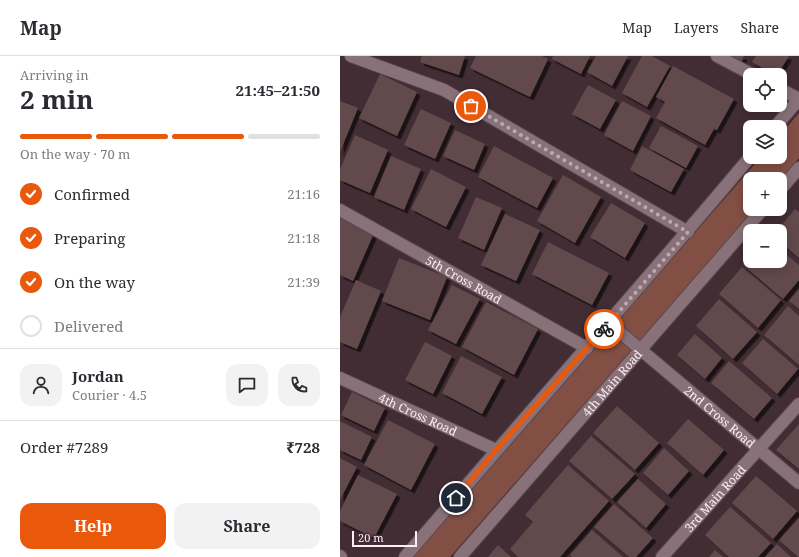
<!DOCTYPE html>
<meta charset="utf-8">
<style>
body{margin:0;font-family:"Noto Serif",serif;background:#f2f2f3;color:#2b2b33;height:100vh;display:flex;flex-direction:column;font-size:15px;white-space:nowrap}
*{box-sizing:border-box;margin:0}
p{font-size:13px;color:#7c7c81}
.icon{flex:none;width:22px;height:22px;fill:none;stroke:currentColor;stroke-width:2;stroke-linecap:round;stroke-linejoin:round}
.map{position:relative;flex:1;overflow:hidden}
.side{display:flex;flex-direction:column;background:#fff;width:340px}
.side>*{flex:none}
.buttons{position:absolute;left:403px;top:12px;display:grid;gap:8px}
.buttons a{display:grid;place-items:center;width:44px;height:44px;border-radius:8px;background:#fff;box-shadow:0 2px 10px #0003;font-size:20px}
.scale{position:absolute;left:12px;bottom:10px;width:65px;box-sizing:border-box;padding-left:4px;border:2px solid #fdeef3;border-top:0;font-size:11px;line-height:14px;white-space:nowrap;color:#fdeef3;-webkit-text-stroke:3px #422d35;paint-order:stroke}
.pin{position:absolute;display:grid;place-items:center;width:34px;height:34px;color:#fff;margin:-17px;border:2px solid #fff;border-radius:50%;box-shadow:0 1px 4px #0007}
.courier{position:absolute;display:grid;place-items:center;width:40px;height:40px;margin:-20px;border:3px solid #ea580c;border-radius:50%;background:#fff;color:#222;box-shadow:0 1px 5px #0007}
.overview em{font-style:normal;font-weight:700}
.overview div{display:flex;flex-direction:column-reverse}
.overview{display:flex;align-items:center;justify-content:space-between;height:68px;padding:0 20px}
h1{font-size:26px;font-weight:700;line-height:30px}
.bar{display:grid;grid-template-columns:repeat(4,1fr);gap:6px 4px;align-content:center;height:48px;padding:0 20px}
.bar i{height:5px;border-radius:3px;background:#e1e1e2}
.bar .on{background:#ea580c}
.bar p{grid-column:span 4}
.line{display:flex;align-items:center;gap:10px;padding:0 20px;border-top:1px solid #e1e1e2}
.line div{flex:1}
.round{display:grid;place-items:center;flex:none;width:42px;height:42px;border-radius:12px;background:#f2f2f3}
ol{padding:0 20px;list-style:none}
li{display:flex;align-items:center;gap:12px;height:44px}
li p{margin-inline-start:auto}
li .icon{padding:4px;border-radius:50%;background:#ea580c;color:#fff;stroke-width:4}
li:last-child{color:#7c7c81}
li i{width:22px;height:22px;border:2px solid #e1e1e2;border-radius:50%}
.cta{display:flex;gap:8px;margin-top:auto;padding:8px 20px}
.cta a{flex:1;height:46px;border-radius:12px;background:#ea580c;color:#fff;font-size:16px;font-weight:700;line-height:46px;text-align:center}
.cta a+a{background:#f2f2f3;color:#2b2b33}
header{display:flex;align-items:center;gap:24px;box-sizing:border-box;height:56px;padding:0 20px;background:#fff;border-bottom:1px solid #e1e1e2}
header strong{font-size:19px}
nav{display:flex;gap:22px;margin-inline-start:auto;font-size:14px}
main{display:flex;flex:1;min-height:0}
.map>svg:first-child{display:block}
.green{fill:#824f44}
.building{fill:#624a4c;filter:url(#shadow)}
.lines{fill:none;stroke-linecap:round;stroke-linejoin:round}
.street-casing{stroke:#5b4950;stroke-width:14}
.street{stroke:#897179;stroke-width:12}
.done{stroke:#bcaab0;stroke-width:4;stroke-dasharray:0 7.2}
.route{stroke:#ea580c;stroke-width:5}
.labels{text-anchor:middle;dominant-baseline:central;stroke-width:3;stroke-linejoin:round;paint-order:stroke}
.street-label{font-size:12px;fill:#fdeef3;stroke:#422d35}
</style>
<header>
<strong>Map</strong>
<nav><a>Map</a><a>Layers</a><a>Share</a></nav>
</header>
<main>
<section class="side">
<div class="overview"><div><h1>2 min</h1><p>Arriving in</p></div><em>21:45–21:50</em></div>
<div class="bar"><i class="on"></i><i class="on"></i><i class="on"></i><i></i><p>On the way · 70 m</p></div>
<ol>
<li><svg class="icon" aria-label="check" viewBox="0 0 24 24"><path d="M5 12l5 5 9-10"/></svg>Confirmed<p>21:16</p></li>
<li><svg class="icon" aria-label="check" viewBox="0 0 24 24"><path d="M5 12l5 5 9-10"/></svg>Preparing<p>21:18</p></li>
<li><svg class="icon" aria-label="check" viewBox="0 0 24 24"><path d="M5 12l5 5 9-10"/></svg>On the way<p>21:39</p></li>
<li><i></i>Delivered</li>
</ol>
<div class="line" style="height:72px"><a class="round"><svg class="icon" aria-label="person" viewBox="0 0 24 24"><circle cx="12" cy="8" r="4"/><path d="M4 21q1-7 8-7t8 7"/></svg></a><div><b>Jordan</b><p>Courier · 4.5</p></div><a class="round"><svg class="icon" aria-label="chat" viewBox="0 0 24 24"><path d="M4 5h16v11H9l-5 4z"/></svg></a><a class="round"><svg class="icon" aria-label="phone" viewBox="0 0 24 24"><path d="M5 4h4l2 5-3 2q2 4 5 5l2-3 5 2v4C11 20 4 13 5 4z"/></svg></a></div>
<div class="line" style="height:52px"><div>Order #7289</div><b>₹728</b></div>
<div class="cta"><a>Help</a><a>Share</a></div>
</section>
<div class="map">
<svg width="459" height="501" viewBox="0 0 459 501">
<defs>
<filter id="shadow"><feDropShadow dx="3.5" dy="3.5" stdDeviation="0" flood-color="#0009"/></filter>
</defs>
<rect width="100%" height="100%" fill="#422d35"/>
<path class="green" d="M459,57V102L440,124L410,123V153H415L110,501H72L421,101H440V79Z"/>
<path class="building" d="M82,0H125L119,19L80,6Z
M136,0H202L208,3L190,41L130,12Z
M213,0H250L241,18L212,3Z
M256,0H288L272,30L247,16Z
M302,0H312L330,10L307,51L282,37Z
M387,0H404L401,7Z
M416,0H449L437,19H434L412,6Z
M333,10L394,43L377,74L374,73L365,89L316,62L325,46L316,41Z
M40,18L77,36L57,80L19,62Z
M248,29L276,44L260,73L232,58Z
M0,45L18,52L0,96Z
M282,45L311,60L293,95L264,79Z
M81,53L111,67L95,103L64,89Z
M321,70L358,90L346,112L309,92Z
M115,74L145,88L134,114L103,100Z
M15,79L48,94L30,137L0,124V113Z
M154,90L213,122L197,152L138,121Z
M302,90L344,113L331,136L290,114Z
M51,100L81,113L64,154L34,141Z
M91,113L126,131L106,171L71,153Z
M223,119L261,141L235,187L197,165Z
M136,141L162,152L144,194L118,182Z
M271,147L305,167L285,202L250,181Z
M455,153L459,156V202L440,186V175H437Z
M165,158L200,174L176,225L141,209Z
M0,161L34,177L13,225L0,219Z
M208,186L269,217L252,249L192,218Z
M440,193L459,209V224L443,243L403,209L410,201V205H440Z
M59,202L107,221L90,264L42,245Z
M402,211L441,244L418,272L379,238Z
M16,224L41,235L17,293L0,286V261Z
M112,229L140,243L116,288L88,274Z
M459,233V253L449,245Z
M379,243L417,276L393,303L356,270Z
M146,246L198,273L174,319L122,291Z
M448,250L459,260V309L424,279Z
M355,278L382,302L365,323L337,299Z
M423,283L458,313L437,338L402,307Z
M85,286L112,300L93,338L65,324Z
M121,300L162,321L142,358L102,337Z
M389,305L432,342L414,363L371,327Z
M12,336L45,352L34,375L1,359Z
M277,350L319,387L295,414L253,377Z
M348,363L384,394L363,419L327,387Z
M48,364L95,388L71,434L24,409Z
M0,365L32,381L21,404L0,394Z
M459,368V413L436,394Z
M251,380L295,418L272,443L229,405Z
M324,392L349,415L328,439L303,417Z
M0,402L17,411L0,444Z
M228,409L269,445L220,501H178L170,493L193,466L185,459Z
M18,419L57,438L34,482L0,465V455Z
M416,420L457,455L433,483L392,447Z
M298,423L326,448L306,472L277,446Z
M274,448L313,482L296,501H289L254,471Z
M390,451L431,487L418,501H389L365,479Z
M459,462V501H458L439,484Z
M252,474L283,501H232L230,499Z
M437,488L451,501H425Z
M158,489L171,501H148Z
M375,494L383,501H369Z"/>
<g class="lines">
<defs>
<g id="street">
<path d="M11,0L104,34L348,176"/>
<path d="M377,0L413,19"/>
<path d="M440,33L459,43"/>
<path d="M435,71L459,43"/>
<path d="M440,134L459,112"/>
<path id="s1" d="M0,154L247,292"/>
<path id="s2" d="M269,267L459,427"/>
<path id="s3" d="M0,322L156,394"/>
<path d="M0,500L1,501"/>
<path d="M65,501C179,367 297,236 410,101"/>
<path id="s4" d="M120,501L423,153"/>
<path id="s5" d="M322,501L459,348"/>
</g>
</defs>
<use href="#street" class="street-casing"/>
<use href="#street" class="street"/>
</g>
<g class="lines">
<path class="done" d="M131,50L348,176L264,273"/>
<path class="route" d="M116,442L156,394L264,273"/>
</g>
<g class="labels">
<g class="street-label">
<text stroke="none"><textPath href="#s1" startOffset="142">5th Cross Road</textPath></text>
<text stroke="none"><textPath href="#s4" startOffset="231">4th Main Road</textPath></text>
<text stroke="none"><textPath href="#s3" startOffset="86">4th Cross Road</textPath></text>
<text stroke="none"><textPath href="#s2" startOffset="145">2nd Cross Road</textPath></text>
<text stroke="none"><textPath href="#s5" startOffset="79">3rd Main Road</textPath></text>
</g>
</g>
</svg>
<div class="buttons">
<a><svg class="icon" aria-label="locate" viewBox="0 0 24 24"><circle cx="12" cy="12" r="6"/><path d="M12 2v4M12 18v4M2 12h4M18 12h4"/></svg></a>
<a><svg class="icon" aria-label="layers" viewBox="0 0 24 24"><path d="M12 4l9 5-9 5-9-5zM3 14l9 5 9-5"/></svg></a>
<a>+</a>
<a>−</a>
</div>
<div class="scale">20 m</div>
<div class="pin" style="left:131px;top:50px;background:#ea580c"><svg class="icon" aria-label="bag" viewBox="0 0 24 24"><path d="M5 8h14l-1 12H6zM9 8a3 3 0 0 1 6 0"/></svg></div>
<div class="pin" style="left:116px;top:442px;background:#1f2937"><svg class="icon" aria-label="home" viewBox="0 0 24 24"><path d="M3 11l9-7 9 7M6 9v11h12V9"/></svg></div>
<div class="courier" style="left:264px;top:273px"><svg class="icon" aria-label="bike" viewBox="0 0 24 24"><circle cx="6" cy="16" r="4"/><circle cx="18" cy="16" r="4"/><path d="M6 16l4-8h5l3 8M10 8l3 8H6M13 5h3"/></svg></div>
</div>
</main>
